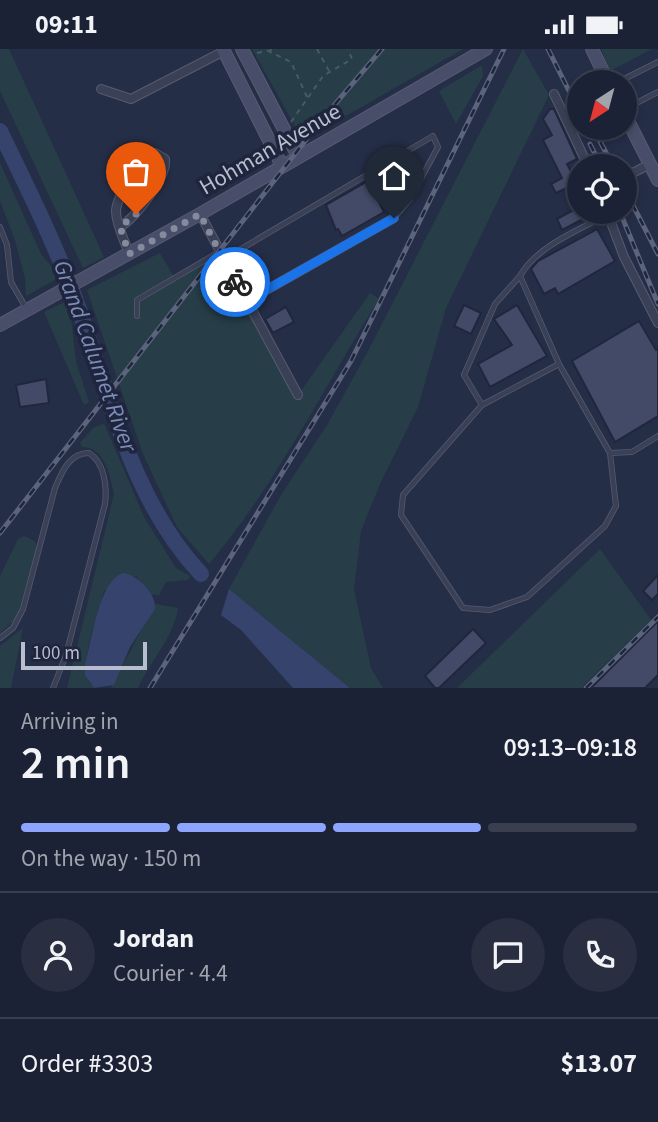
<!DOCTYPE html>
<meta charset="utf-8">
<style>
body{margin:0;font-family:"Source Sans 3",sans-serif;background:#292f41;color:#f1f3f6;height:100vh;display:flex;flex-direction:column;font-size:26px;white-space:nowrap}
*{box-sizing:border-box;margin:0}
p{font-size:23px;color:#a0a4ad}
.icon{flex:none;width:38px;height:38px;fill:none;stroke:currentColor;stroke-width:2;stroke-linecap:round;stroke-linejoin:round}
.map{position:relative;height:639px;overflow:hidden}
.sheet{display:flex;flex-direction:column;background:#1c2235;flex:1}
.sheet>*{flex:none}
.needle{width:46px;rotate:216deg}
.buttons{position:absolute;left:567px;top:21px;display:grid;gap:14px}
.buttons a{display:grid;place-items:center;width:70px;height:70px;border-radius:50%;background:#1c2235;box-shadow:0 4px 10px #0003,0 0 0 2px #3a3f50;font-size:35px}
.scale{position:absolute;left:21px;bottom:18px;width:126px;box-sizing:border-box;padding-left:7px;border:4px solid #b8bdcf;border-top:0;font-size:19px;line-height:24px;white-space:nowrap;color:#b8bdcf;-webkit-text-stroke:5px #1e253c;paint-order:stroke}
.pin{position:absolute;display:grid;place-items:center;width:60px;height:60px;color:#fff;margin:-72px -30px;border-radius:50% 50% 50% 0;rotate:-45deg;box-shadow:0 0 7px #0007}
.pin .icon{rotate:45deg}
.courier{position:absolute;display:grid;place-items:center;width:70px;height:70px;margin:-35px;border:5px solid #1a73e8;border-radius:50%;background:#fff;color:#222;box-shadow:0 2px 9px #0007}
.overview em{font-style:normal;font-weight:600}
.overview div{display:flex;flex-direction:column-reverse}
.overview{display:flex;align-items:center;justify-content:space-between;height:119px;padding:0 21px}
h1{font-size:46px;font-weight:600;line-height:52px}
.bar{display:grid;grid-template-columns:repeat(4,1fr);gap:10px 7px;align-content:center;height:84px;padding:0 21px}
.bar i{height:9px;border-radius:5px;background:#3a3f50}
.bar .selected{background:#8da5ff}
.bar p{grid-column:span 4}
.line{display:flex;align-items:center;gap:18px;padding:0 21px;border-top:2px solid #3a3f50}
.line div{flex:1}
.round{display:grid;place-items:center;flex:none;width:74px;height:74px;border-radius:37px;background:#292f41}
.status{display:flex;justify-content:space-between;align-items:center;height:49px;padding:0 35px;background:#1c2235;direction:ltr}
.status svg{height:19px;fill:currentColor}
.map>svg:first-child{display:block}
.green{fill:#273e48}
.water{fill:#36436d}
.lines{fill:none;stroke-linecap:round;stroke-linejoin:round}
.river{stroke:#36436d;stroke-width:16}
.building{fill:#424a67;stroke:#20273d;stroke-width:2}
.lane-casing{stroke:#565b70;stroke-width:6}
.street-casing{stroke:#565b70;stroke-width:10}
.secondary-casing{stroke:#565b70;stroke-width:14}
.path{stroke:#465b63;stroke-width:2;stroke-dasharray:5 5;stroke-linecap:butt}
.lane{stroke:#3a4156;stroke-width:4.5}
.street{stroke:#3a4156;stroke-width:8}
.secondary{stroke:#484e69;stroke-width:12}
.rail-casing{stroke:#5c647d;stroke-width:5}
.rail{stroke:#1e253c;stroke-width:2.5;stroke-dasharray:8;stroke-linecap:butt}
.done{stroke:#858b9f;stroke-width:7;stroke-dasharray:0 12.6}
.route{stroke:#1a73e8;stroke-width:9}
.labels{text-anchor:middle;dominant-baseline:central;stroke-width:7;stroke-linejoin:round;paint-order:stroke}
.street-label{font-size:23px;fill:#b8bdcf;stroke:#1e253c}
.water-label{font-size:24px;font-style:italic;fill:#7c8cb9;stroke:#1e253c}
</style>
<div class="status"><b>09:11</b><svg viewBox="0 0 49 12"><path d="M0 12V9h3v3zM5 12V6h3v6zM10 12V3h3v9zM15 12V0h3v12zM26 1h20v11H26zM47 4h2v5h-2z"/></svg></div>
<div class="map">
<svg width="658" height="639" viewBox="0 0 658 639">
<rect width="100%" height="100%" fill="#252e47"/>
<path class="green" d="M0,0H9L104,208L83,219L0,42Z
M252,0H463L314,85L299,84Z
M523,0L549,46L446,259L418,358L380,435L361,482L354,540L371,619L383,639H350L229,540L281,446L327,376L368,302Z
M601,0H652L610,22Z
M482,16L483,27L456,75L439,42Z
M0,114L41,205L60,228L26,247L25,229L14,188L0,152Z
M219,203L298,346L370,244L379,250C323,340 277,434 209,515L177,478L143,405L87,241L160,204L175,229Z
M69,251L76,313L89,353L84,356L44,263Z
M104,374L144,468L176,519L190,527L188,531L166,533L159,546L150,545L136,527L104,542C98,565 75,622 94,639H67L114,445C110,427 105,398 82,398L80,394L93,379Z
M24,487L35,492L38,500L17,569L0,584V527L18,490Z
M600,500L651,571L581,639H457Z
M155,555L178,559C174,587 150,613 138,639H111Z
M23,579L11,639H0V597Z"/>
<path class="water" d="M123,524C137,525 157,545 155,560L130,598L114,636L94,639L85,626V616C92,592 98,533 123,524Z
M229,540L350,639H293L241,581L221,566Z"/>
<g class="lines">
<path class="river" d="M0,82C27,138 55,194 76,252C111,347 130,449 201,525"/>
</g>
<path class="building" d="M550,60H554L577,110L567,115L577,134L556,144L551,135L562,129L543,91L552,86L543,70Z
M368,132L384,163L342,187L338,180L336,181L326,156Z
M579,158V163H585L587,168L562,181L557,170Z
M597,180L615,212L558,245L555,239L544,245L531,220L538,212Z
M464,256L481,264L471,285L454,277Z
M517,256L547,307L490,338L478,315L512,296L494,270Z
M286,258L294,273L273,284L265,270Z
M639,272L656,301L658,300V367L615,393L572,312Z
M46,330L49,354L20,358L16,336Z
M658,526V545L652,551L643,542Z
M658,572V626L645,639H591Z
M473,580L486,594L439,639H435L425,627Z"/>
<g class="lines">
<defs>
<path id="lane" d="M618,33L658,13
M625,60L658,43
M607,166C578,181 536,198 520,227L559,315L610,404L632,403L658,387
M0,178L7,196L11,233L26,259
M224,210L433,87L438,98L410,150L394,169
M137,267V251L219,203
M559,315L482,356L403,446L401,466L463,559L490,561L527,548L605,477L616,457L610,404
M482,356L464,326L495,255L520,227
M0,589L13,579L23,560L55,439C62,423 69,404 89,404C105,414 107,438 105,455L66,606L53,639"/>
<path id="street" d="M101,40L131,50L226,1
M554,45L588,117
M625,128L650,115
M607,163L624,208L658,274
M200,165L298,346
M120,178C135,169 168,127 165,110L155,104C142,106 116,149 116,162C116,176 125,192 129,205
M245,253L394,169"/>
<path id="secondary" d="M223,0L282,117
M242,0L298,107
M592,0L608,33
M625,66L658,131
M0,276L200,165L486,0"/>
</defs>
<use href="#lane" class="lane-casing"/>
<use href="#street" class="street-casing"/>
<use href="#secondary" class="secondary-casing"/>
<path class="path" d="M271,0L270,3L291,13L307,48
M317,0L329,22
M257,4L277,0
M291,73L323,27L352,10L348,0"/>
<use href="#lane" class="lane"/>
<use href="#street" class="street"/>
<use href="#secondary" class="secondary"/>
<defs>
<path id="rail" d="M548,0L579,62
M593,79L613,117
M590,95L601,117
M625,141L658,205
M620,163L658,255
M0,484L319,74L382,0
M150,639L351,312L504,0
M586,639L658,568"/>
</defs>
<use href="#rail" class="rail-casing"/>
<use href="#rail" class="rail"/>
</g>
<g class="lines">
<path class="done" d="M136,165L120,178L129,205L200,165L235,233"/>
<path class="route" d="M235,233L245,253L394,169"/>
</g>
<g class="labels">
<g class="street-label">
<text transform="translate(270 100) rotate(-30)">Hohman Avenue</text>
</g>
<g class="water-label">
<text transform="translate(95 307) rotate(70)">Grand Calumet River</text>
</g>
</g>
</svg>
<div class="buttons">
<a><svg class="needle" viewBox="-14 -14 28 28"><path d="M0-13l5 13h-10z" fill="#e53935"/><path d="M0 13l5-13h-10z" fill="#a0a4ad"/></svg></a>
<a><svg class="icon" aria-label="locate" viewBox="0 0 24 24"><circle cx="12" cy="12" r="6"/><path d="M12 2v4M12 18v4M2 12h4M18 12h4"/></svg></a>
</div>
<div class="scale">100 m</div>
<div class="pin" style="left:136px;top:165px;background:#ea580c"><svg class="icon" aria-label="bag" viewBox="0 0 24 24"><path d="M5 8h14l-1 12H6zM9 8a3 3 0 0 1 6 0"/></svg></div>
<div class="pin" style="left:394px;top:169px;background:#1f2937"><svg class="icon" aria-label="home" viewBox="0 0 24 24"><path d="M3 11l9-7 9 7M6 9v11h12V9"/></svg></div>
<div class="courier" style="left:235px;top:233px"><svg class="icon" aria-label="bike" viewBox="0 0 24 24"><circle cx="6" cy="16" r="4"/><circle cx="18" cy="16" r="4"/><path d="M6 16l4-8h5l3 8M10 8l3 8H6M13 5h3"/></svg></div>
</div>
<section class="sheet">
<div class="overview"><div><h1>2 min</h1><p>Arriving in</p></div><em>09:13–09:18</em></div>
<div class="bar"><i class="selected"></i><i class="selected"></i><i class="selected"></i><i></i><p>On the way · 150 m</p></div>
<div class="line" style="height:126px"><a class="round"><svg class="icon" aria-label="person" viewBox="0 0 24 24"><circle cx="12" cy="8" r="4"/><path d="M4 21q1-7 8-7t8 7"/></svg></a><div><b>Jordan</b><p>Courier · 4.4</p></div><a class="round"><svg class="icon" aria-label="chat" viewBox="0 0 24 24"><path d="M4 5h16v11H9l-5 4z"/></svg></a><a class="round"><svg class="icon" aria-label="phone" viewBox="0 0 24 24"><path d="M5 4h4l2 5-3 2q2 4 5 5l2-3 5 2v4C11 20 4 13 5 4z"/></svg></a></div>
<div class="line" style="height:91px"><div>Order #3303</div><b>$13.07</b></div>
</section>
